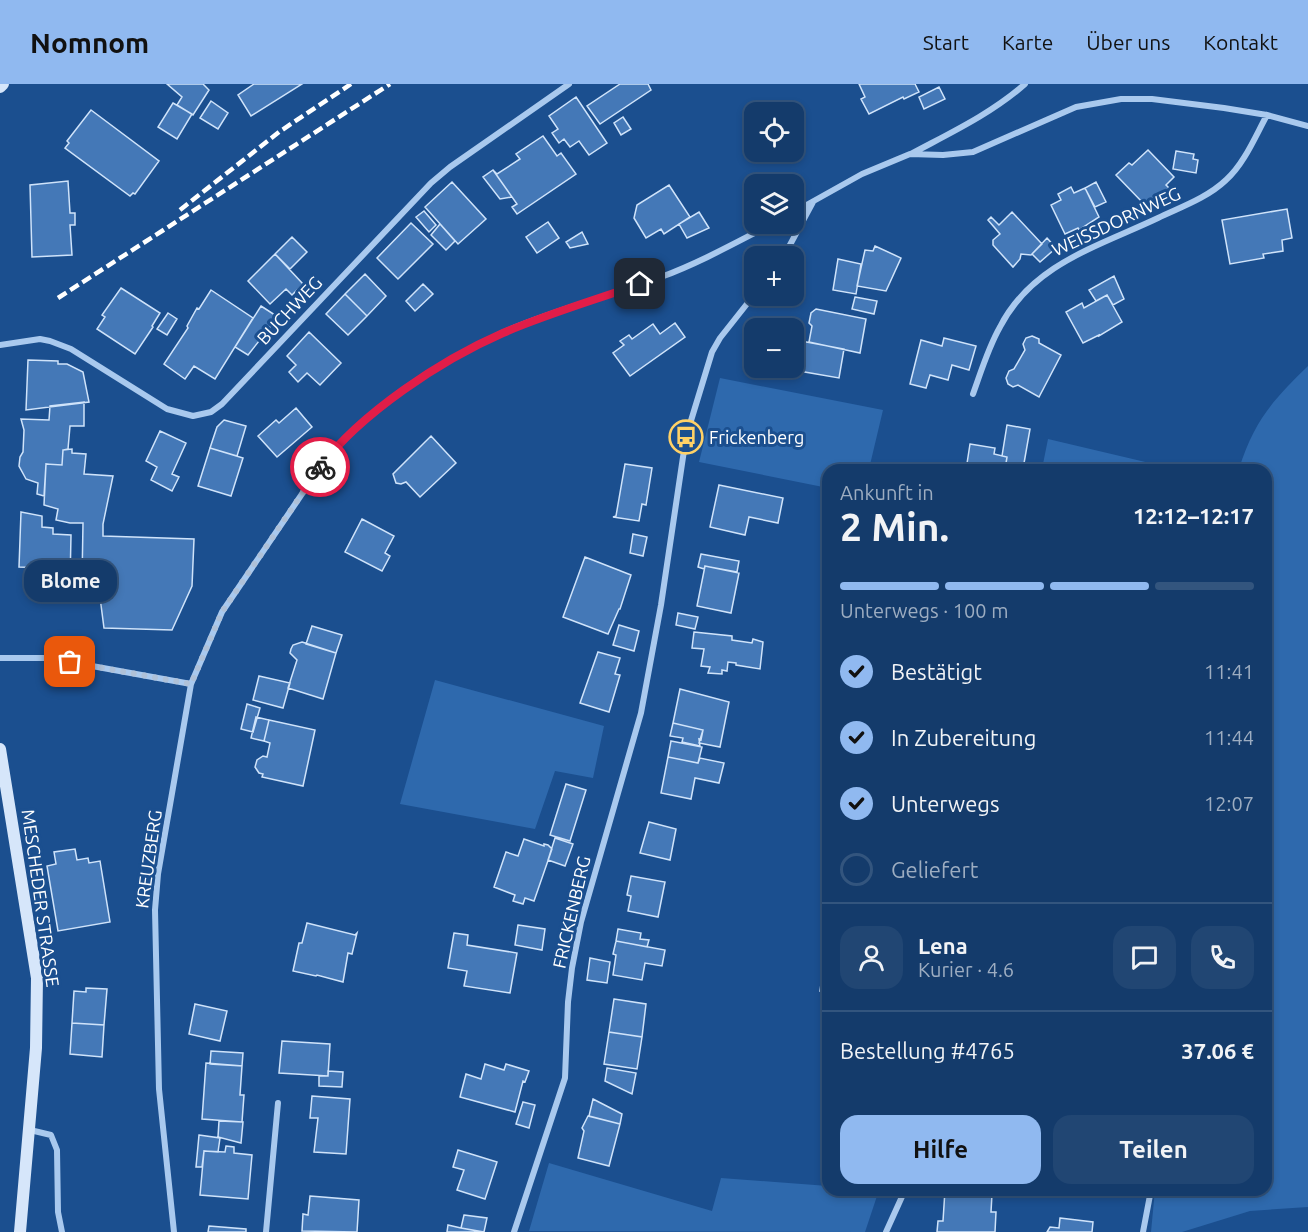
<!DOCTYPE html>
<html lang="de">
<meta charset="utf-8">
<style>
body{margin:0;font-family:Ubuntu,sans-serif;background:#214673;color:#f1f3f6;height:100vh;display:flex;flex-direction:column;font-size:22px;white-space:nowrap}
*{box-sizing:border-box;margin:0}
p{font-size:20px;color:#9dadc1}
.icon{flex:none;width:33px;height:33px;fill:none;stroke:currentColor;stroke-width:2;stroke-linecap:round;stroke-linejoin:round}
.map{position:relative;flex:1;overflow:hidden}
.panel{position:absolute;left:822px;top:380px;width:450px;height:732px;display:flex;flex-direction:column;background:#143b6b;border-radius:18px;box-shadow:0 3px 9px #0003,0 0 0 2px #33557e}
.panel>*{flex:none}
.buttons{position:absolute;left:744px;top:18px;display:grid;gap:12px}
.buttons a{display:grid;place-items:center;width:60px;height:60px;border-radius:12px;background:#143b6b;box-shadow:0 3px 9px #0003,0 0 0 2px #33557e;font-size:30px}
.pin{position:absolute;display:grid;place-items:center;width:51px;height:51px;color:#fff;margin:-26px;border-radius:12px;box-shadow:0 3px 9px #0006}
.courier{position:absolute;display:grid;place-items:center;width:60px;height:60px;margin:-30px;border:4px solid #e11d48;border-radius:50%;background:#fff;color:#222;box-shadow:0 2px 8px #0007}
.bubble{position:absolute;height:42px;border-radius:18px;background:#143b6b;box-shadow:0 3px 9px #0003,0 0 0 2px #33557e;font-size:20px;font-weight:600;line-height:42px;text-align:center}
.summary em{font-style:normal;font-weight:600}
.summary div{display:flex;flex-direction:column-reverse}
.summary{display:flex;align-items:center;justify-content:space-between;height:102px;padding:0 18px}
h1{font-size:39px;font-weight:600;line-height:45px}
.bar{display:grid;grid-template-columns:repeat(4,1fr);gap:9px 6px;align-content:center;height:72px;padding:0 18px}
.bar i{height:8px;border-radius:4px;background:#33557e}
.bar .active{background:#90b9f0}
.bar p{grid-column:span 4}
.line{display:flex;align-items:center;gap:15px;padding:0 18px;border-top:2px solid #33557e}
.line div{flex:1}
.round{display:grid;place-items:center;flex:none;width:63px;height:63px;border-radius:18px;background:#214673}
ol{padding:0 18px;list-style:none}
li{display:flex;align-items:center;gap:18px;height:66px}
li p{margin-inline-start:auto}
li .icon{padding:6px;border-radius:50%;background:#90b9f0;color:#111;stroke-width:4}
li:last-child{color:#9dadc1}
li i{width:33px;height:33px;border:3px solid #33557e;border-radius:50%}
.primary-button{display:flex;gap:12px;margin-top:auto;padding:12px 18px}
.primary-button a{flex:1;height:69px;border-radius:18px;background:#90b9f0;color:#111;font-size:24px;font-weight:600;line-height:69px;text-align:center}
.primary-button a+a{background:#214673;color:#f1f3f6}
header{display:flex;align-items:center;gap:36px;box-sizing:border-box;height:84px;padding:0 30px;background:#90b9f0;color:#111}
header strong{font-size:28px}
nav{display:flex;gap:33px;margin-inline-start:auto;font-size:21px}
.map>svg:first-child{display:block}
.green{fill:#2e69ad}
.building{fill:#4478b7;stroke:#cfe3fa;stroke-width:1.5}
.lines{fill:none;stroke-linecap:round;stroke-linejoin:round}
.street{stroke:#a9c9ee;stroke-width:6}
.secondary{stroke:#d6e6fa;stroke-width:12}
.rail{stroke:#fff;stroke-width:4.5;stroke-dasharray:10 4.5;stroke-linecap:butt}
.done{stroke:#afc1d8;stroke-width:6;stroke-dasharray:0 10.8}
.route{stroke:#e11d48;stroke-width:8}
.labels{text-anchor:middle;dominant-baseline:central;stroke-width:6;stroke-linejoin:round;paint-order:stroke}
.street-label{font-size:18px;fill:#fff;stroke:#1b4f8f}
.poi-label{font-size:18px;fill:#fff;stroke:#1b4f8f;text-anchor:start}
</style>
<header>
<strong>Nomnom</strong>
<nav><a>Start</a><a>Karte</a><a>Über uns</a><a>Kontakt</a></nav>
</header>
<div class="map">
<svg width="1308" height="1148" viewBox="0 0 1308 1148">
<rect width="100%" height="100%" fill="#1b4f8f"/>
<path class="green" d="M1308,282V1123L1250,1127L1182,1148H1151L1155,1106H1266V386L1239,385C1254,337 1273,316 1308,282Z
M720,294L883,326L869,385L828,386V404L699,378Z
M1048,355L1175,385H1042Z
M435,596L604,642L593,694L555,687L535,745L400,720Z
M549,1079L712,1127L721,1094L828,1102V1106H879L865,1148L529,1147Z"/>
<path class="building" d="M167,0H203L209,6L193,31L177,21L182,13Z
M254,0H302L251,32L238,11Z
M620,0H648L651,6L600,40L587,22Z
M859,0H915L919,8L904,15L903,13L869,30L861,15L865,13Z
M939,3L945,15L924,25L919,13Z
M576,13L607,59L589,71L579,57L570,63L564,55L559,59L552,49L558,45L549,32Z
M211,17L228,29L218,45L200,34Z
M173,19L192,30L177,55L158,43Z
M91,26L159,77L135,110L133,109L130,112L65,64L69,59L67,57Z
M623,33L631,45L621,51L614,39Z
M543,52L557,72L561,69L576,90L517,130L512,123L517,120L493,86L497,90L520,75L516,70Z
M1148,66L1174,93L1166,101L1171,106L1157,119L1153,114L1145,121L1116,91L1129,79L1132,81Z
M1176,67L1194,70L1193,75L1198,76L1196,89L1173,85Z
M493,86L512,113L500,115L483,93Z
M68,97L70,129H75V141H70L72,171L32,173L30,101Z
M452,98L486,135L458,160L425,123Z
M1096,98L1106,118L1095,123L1085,104Z
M669,101L690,133L664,150L661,145L646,154L634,134L637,121Z
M1071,103L1074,109L1085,104L1099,133L1079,146L1078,144L1065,150L1051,121L1061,116L1058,110Z
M1287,125L1292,154L1282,156L1283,167L1263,170L1264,174L1230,180L1222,136Z
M424,127L436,141L429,148L416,133Z
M699,128L709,144L687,154L679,140Z
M1012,128L1042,160L1031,171L1021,170L1020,175L1013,183L993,161V156L1000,150L988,136L991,133L999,141Z
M548,138L559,154L537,169L526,153Z
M411,139L433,160L398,195L377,174Z
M440,140L455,157L446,166L431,151Z
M582,148L588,160L570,164L566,158Z
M292,153L307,168L290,185L275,170Z
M1047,154L1056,164L1040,178L1032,170Z
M875,162L901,174L886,207L857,202L865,166L873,167Z
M275,170L303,200L292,211L286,205L270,220L248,197Z
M838,175L861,180L856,210L833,206Z
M365,190L386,212L367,232L345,210Z
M1114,192L1124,215L1113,221L1107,211L1096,217L1089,206Z
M423,200L433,210L415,227L406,217Z
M121,204L160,229L152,242L153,243L135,270L97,245L105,233L102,231Z
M211,206L253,234L215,295L194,282L185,295L164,280L188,244L187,242L197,224L199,225Z
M345,210L367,232L348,251L326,230Z
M1107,211L1122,238L1099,252V251L1083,259L1066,228L1082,219L1084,224Z
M855,213L877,217L874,230L852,225Z
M261,222L278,233L248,271L235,263Z
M816,225L866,235L860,269L809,258L812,242L809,239L811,229Z
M168,229L177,235L167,251L157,245Z
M675,239L685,253L630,292L613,269L624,261L620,257L629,251L632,255L653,240L660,250Z
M309,248L341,279L320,301L307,289L298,298L289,288L296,281L287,272Z
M1032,252L1039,255V259L1061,271L1039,313L1018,301L1013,303L1008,300L1006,294L1009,287L1014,285L1025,266L1023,260L1026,254Z
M944,254L976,262L969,286L952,281L948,296L930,291L926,304L910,300L921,256L942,262Z
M801,257L844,265L839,294L799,287L796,282L797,274L802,271L804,259Z
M28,276L58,277V280H67L83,288L89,318L26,326Z
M84,318V342H70L68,365L63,366L62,381L46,380L44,412L37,410L38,399L26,395L19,382L20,373L23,368L24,346L21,335L49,336L50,322Z
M296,324L312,343L277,373L258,352L276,336L279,339Z
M224,336L246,342L237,372L210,364L217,343Z
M1007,341L1030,345L1023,385L1022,381L1006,379L1007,373L1002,372Z
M160,347L186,359L172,390L179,393L172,407L151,396L157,383L146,377Z
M431,352L456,379L420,413L406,398L401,400L396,399L393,390Z
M970,360L995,364L994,370L1007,373L1005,386H966Z
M210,364L243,374L231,412L198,402Z
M72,365V369L86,370L84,390L113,392L103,440V452L194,455L192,502L172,546L104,544L98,498L82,496L83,439H70L56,436L58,425L44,421L46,380L62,381L63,366Z
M625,380L652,384L646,421L642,420L639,437L613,433L616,432Z
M719,401L783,414L778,439L749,433L745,451L710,443Z
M21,428L42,432V443L53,444V450L71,451L70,499L50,497V484L19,483Z
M362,435L394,452L385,469L390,472L382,487L345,468Z
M633,450L647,453L643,472L630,469Z
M701,470L739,477L737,488L705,482L704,485L698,483Z
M585,473L631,491L620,525H619L608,550L563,533Z
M705,482L739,489L731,529L697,522Z
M678,529L698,533L695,545L676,541Z
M619,541L639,547L634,567L613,561Z
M312,542L342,551L336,569L306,560Z
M694,548L732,552V556L752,559L753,555L763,558L760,585L736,581V579L728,578L727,587L722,586V590L708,589L710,583L701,582L704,565L692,564Z
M302,558L336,569L323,615L288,604L297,576L290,569L291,565L293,561Z
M598,568L620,574L615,590L620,591L609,628L580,619Z
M259,592L290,599L283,624L253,616Z
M680,605L729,618L720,663L699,659L703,646L673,639Z
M247,620L260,624L253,648L241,645Z
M256,633L269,636L264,657L251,654Z
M269,636L315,646L303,702L262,693L263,690L259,689L255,683L257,676L263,672L267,673L270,659L264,657Z
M673,639L703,646L701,656L699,655L700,662L682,658L683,654L670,652Z
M671,657L702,663L698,679L668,673Z
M668,673L698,679L700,674L724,679L719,699L695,694L691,715L661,709Z
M566,700L586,706L570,757L550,751Z
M649,738L676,745L670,776L640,769Z
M555,754L573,760L565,782L548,776Z
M524,755L544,762V760L548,761L552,765L534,817L525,814L523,820L513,817L515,811L494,803L506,768L518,772Z
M75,765L77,776L88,774L89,779L100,777L110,838L58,847L47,782L56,780L54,768Z
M631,792L665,798L658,833L628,827L631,812L627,811Z
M307,839L355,851L357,849L352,870L348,869L343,898L317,891L316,892L293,887L299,859H302Z
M518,841L545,845L542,866L515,861Z
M618,845L641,849L640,855L649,856L647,863L616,857Z
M454,849L468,851L467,861L517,869L510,909L464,902L467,887L448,884Z
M616,857L665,866L662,882L645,879L642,896L613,891L616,871L613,870Z
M590,874L610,878L607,899L587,896Z
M824,878L828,879V908L820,907Z
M86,904L107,905L104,941L72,939L74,907L86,908Z
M614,915L646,920L642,953L609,948Z
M195,920L227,927L220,957L189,950Z
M72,939L104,941L102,973L70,970Z
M609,948L642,953L637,985L604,980Z
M282,957L330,960L328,992L279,989Z
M211,967L243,969L242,982L210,980Z
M206,979L242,982L240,1011H244L242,1038L202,1035Z
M485,980L504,986L506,980L529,987L525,998L523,997L515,1028L460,1013L466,990L481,995Z
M607,984L636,989L632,1010L605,997Z
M328,987L343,988L342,1003L319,1002V992H328Z
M312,1012L350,1015L346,1070L314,1068L318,1034H310Z
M593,1015L622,1030L620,1040L589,1032Z
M523,1018L535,1021L529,1044L516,1040Z
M588,1032L620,1040L609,1082L578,1074L584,1047L582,1044Z
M219,1037L243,1038L241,1059L218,1053Z
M199,1051L220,1054L218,1068L204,1067L202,1083H196Z
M226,1062L234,1063V1069L252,1071L248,1115L200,1111L204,1067L225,1068Z
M458,1066L497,1078L485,1115L457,1106L464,1086L453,1083Z
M945,1106L992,1110L991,1128H996L995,1148H937L938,1137H943Z
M310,1112L359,1116L357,1148L302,1147L303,1130L308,1131Z
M464,1131L487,1134L484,1148L461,1144Z
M1060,1134L1093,1138L1092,1148H1047L1050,1143L1059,1144Z
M448,1141L461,1144L483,1148H447Z
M209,1142L246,1145V1148H208Z"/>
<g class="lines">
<path class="street" d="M911,70C950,49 991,30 1025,0
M794,128L862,90L910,70L943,71L973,68L1076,23L1121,15H1152L1224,24L1267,31L1308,42
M784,172L813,118
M0,261L40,255L50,257L71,265L167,325L193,332L211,328L222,320L431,99L450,83L569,0
M973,310C981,288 988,264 1000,243C1032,180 1099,162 1158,134C1181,123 1207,114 1226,96C1244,80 1255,53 1267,31
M0,574H48L191,600
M30,1046L51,1051L57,1066L58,1128L62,1148
M174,1148L159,1005L155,826L158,790L191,600L222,528L325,376C372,322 436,279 502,249C553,226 608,213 661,193C699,179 735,159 772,140
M266,1148L278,1019
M514,1148L565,994L568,918L572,884L581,838L641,629L661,521L686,353L712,268L720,254L754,211
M886,1148L905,1106
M1143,1148L1151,1106"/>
<path class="secondary" d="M0,3L3,0
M0,665L37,894L36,964L20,1148"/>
<path class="rail" d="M180,126L279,48L351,0
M58,214L390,0"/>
</g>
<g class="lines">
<path class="done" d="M70,578L191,600L222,528L320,383"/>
<path class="route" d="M320,383C361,329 441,276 503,249C547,230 595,216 640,200"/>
</g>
<defs>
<symbol id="bus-ring" viewBox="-11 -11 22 22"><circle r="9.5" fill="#1b4f8f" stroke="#ffd166" stroke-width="1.5"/><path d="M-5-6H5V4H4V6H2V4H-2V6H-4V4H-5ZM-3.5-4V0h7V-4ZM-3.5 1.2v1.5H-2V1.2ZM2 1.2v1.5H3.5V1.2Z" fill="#ffd166"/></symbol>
</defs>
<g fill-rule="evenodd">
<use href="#bus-ring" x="667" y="334" width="38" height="38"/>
</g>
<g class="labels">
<g class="street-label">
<text transform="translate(1116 137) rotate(-25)">WEISSDORNWEG</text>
<text transform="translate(289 226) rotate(-47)">BUCHWEG</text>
<text transform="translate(148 775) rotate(-82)">KREUZBERG</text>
<text transform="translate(41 814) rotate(82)">MESCHEDER STRASSE</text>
<text transform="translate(571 828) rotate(-77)">FRICKENBERG</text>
</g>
<g class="poi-label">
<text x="709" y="353">Frickenberg</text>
</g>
</g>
</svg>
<div class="buttons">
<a><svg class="icon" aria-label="locate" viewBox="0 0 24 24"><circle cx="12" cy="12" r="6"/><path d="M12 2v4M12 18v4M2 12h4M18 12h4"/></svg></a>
<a><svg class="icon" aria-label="layers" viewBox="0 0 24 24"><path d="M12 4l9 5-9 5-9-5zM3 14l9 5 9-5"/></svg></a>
<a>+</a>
<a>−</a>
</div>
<div class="pin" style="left:70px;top:578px;background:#ea580c"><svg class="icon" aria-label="bag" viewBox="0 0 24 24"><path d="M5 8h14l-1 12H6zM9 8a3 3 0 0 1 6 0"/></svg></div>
<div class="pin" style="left:640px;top:200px;background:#1f2937"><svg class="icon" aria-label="home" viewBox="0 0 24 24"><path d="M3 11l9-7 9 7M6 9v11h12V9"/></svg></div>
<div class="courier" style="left:320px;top:383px"><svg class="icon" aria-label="bike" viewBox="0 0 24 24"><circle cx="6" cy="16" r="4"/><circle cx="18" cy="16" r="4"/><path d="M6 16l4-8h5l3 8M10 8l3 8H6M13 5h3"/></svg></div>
<div class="bubble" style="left:24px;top:476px;width:93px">Blome</div>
<section class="panel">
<div class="summary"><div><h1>2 Min.</h1><p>Ankunft in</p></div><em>12:12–12:17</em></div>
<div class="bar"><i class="active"></i><i class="active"></i><i class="active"></i><i></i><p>Unterwegs · 100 m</p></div>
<ol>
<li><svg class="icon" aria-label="check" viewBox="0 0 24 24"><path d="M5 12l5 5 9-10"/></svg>Bestätigt<p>11:41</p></li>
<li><svg class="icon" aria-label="check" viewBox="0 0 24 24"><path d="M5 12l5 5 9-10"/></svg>In Zubereitung<p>11:44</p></li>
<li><svg class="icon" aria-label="check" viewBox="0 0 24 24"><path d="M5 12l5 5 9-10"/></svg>Unterwegs<p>12:07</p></li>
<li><i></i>Geliefert</li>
</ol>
<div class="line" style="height:108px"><a class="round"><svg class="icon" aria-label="person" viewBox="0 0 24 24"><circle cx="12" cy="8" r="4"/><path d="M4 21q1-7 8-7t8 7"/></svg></a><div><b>Lena</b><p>Kurier · 4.6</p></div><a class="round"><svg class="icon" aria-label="chat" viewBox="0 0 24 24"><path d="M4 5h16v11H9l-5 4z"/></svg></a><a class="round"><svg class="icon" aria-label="phone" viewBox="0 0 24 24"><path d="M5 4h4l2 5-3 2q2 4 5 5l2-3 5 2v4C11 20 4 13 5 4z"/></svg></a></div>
<div class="line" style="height:78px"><div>Bestellung #4765</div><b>37.06 €</b></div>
<div class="primary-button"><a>Hilfe</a><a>Teilen</a></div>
</section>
</div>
